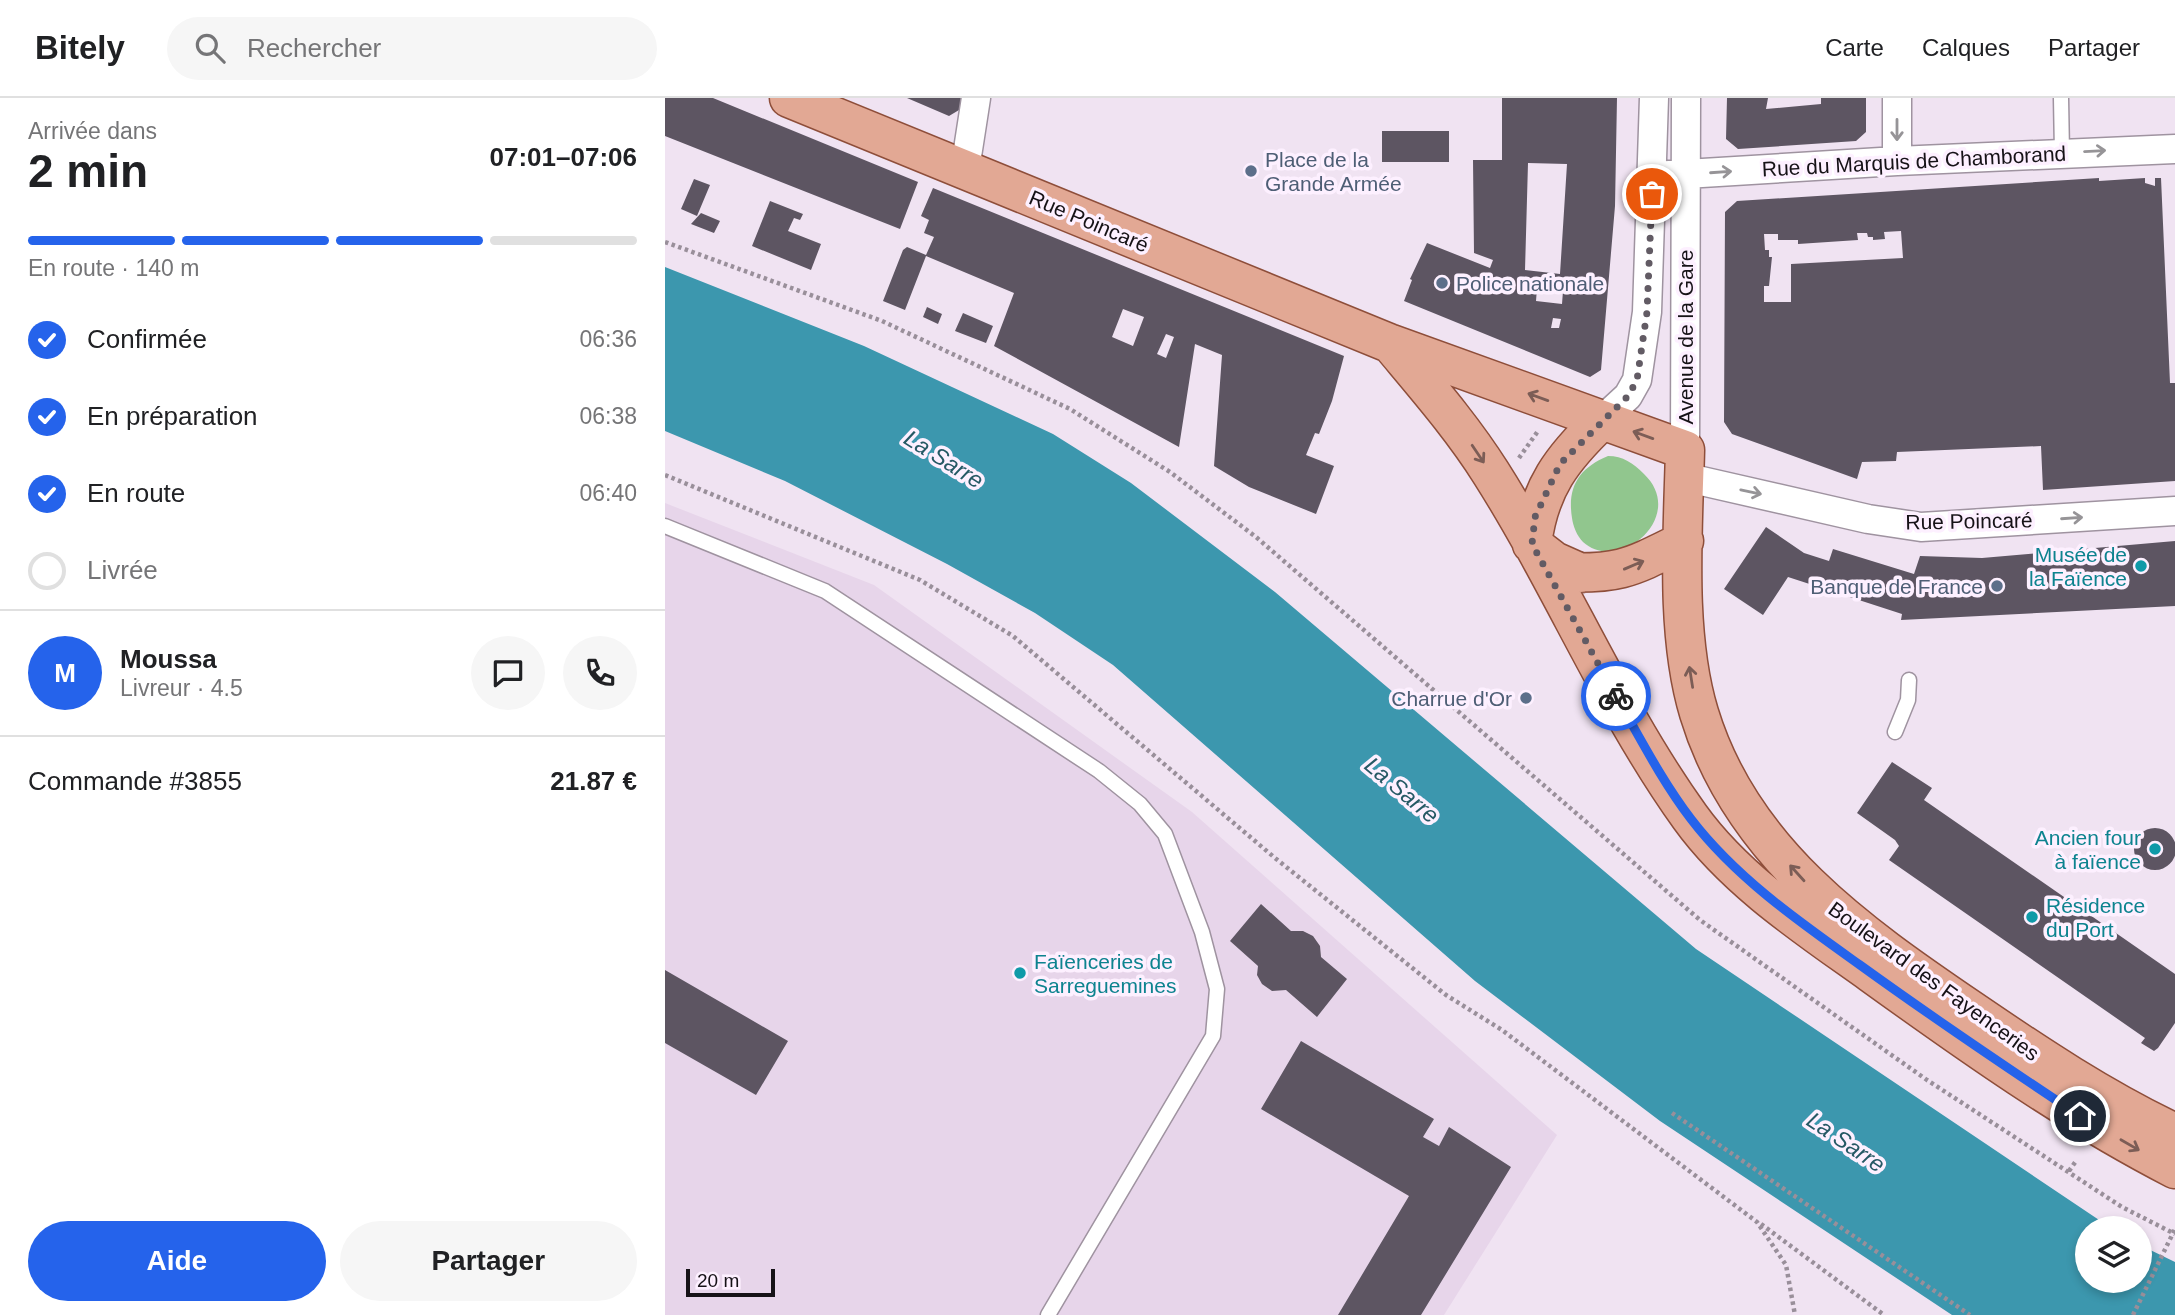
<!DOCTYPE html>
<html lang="fr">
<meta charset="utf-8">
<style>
body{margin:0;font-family:Arial,sans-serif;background:#f6f6f6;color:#202124;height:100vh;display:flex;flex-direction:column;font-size:26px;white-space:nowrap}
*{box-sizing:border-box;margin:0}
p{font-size:23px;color:#757577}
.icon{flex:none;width:38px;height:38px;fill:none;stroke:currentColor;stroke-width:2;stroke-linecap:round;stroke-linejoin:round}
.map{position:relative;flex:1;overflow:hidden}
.details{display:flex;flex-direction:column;background:#fff;width:665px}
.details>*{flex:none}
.buttons{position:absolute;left:1410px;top:1118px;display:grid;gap:14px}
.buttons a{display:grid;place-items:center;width:77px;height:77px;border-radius:50%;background:#fff;box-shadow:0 4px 10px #0003;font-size:35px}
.scale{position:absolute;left:21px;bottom:18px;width:89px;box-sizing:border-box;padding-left:7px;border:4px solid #161217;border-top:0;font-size:19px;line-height:24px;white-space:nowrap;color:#161217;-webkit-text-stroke:5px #fdf0ff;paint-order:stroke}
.pin{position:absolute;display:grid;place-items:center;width:60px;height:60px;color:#fff;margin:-30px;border:4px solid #fff;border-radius:50%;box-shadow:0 2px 7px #0007}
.courier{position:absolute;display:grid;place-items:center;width:70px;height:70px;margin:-35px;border:5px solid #2563eb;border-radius:50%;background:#fff;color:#222;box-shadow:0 2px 9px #0007}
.headline em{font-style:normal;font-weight:800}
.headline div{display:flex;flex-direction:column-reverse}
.headline{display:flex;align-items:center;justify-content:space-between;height:119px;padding:0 28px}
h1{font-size:46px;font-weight:800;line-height:52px}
.bar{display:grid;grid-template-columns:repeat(4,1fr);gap:10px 7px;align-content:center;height:84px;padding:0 28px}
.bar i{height:9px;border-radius:5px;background:#e0e0e0}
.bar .active{background:#2563eb}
.bar p{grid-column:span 4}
.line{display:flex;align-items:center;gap:18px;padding:0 28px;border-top:2px solid #e0e0e0}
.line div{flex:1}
.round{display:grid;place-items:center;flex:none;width:74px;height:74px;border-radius:37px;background:#f6f6f6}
ol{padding:0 28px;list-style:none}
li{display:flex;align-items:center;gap:21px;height:77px}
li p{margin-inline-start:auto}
li .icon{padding:7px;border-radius:50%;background:#2563eb;color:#fff;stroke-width:4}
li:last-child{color:#757577}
li i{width:38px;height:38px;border:4px solid #e0e0e0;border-radius:50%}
.button{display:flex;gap:14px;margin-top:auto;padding:14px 28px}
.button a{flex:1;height:80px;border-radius:42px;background:#2563eb;color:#fff;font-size:28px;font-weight:800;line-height:80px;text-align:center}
.button a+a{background:#f6f6f6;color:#202124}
header{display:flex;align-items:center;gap:42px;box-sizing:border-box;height:98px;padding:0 35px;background:#fff;border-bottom:2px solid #e0e0e0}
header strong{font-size:33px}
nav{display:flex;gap:38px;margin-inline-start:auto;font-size:24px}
.search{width:490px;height:63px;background:#f6f6f6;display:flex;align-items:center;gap:18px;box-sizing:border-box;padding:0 24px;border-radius:38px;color:#757577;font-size:26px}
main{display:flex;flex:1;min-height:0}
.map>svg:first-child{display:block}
.built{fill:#e7d5ea}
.green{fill:#91c68e}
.water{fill:#3c97ae}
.building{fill:#5d5562;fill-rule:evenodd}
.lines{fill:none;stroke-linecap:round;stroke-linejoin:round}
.lane-casing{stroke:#9f93a0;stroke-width:17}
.street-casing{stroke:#9f93a0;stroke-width:31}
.primary-casing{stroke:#8e4e3a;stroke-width:41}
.path{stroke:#998f9a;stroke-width:4.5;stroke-dasharray:3.5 3.5;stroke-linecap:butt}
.lane{stroke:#fff;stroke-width:14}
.street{stroke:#fff;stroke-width:28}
.primary{stroke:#e2a894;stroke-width:38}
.path-bridge{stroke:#998f9a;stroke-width:4.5;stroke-dasharray:3.5 3.5;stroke-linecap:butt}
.oneway{stroke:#969497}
.oneway2{stroke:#7c5d56}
.done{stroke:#625b64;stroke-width:7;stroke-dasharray:0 12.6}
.route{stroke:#2563eb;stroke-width:9}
.service-dot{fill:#5c6f8a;stroke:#fdf0ff;stroke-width:2.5}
.culture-dot{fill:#0f9aa8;stroke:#fdf0ff;stroke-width:2.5}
.labels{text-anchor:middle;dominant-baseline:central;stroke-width:7;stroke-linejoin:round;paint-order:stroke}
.service-label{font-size:21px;fill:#4e5e75;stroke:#fdf0ff;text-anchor:start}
.street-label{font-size:21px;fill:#161217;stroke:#fdf0ff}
.culture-label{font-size:21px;fill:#0d838f;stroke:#fdf0ff;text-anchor:end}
.water-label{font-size:23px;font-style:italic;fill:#265965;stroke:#fdf0ff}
</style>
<header>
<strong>Bitely</strong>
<div class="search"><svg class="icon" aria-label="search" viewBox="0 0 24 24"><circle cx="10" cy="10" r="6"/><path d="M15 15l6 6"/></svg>Rechercher</div>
<nav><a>Carte</a><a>Calques</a><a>Partager</a></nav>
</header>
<main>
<section class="details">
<div class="headline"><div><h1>2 min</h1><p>Arrivée dans</p></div><em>07:01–07:06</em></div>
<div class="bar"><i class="active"></i><i class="active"></i><i class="active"></i><i></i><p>En route · 140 m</p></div>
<ol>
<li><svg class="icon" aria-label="check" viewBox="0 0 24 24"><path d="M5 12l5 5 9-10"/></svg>Confirmée<p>06:36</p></li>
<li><svg class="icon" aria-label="check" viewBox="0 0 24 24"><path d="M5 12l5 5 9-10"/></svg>En préparation<p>06:38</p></li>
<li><svg class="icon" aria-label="check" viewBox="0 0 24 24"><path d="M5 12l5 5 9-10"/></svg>En route<p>06:40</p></li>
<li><i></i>Livrée</li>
</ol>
<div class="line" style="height:126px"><b class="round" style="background:#2563eb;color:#fff">M</b><div><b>Moussa</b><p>Livreur · 4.5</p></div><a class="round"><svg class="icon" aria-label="chat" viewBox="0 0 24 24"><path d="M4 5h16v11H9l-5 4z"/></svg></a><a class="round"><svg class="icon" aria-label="phone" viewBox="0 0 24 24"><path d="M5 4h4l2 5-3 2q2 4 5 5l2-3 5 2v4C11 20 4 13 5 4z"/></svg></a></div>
<div class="line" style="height:91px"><div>Commande #3855</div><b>21.87 €</b></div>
<div class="button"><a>Aide</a><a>Partager</a></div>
</section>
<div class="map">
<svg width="1510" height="1217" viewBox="0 0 1510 1217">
<rect width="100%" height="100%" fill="#f0e3f2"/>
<path class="built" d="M0,405L209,487L527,714L892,1037L779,1217H0Z"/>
<path class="green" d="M943,358C958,358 968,365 979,376C1023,418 954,477 918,444C912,438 908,428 907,420C902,389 914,370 943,358Z"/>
<path class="water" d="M0,169L199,248L388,336L466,385L610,494L1031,851L1446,1130H1423V1183H1475V1147L1510,1164V1217H1287L995,1023L810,883L448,567L370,515L282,466L120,383L0,333Z"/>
<path class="building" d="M0,0H48L253,84L235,131L0,38Z
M242,0H299V9L284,18Z
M837,0H952L950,108L936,272L925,279L739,203L747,182L745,181L762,145L825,170L828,162L809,155L808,62H837ZM863,65L902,66L895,176L860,172ZM872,190L898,193L897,206L871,203ZM888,220L896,221L894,230H886Z
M1062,0H1103L1101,11L1156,6V0H1201V34L1191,43L1073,51L1061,41Z
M717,33H784V64H717Z
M1434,80V83L1480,80V85L1490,88V80H1496L1505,285H1510V383L1378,392L1376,348L1232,354L1231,363L1197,364L1192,381L1067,336L1059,324L1060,114L1072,103ZM1236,133L1238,160L1126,166V204H1099V188H1104L1107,159H1104V152H1100L1099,136H1113V142H1133V146L1193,142L1192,135H1202L1203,139H1208V142L1220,141L1219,134Z
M29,81L45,87L32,118L16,111Z
M268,90L679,258L667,303L654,336L650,335L641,357L669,368L651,416L584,389L549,368L557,257L530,246L514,349L329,248L349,195L261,158L240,212L218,203L238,152L242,149L261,157L269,139L259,135L264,122L256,118ZM458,211L479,219L468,248L447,239ZM501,236L509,239L501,260L492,256Z
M105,103L138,116L135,122L129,120L123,133L156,146L146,172L87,148Z
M36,115L55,123L49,135L26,126Z
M262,209L277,216L273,226L258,219Z
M298,215L328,228L321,245L290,233Z
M1101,429L1139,455L1164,463L1168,451L1249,476L1255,458L1317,460L1510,443V508L1236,522L1237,516L1123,479L1098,517L1059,491Z
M1227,664L1267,690L1259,702L1510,876V925L1493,950L1489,953L1476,945L1480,940L1224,762L1234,748L1230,742L1192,715Z
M1469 751a21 21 0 1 1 42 0a21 21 0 1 1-42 0Z
M596,806L626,833H638L648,838L655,848L656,859L682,881L652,919L621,892L607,893L597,886L592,877L593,868L565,843Z
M0,872L123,943L91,997L0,945Z
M636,943L769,1021L758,1039L774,1048L784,1029L846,1069L756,1217H673L744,1098L596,1011Z"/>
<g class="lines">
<defs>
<path id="lane" d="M1396,0L1397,55
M0,428L160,493L434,673L475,706L500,736L537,834L552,891L548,938L383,1217
M1230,634L1243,602L1244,582"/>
<path id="street" d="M1232,0V63
M300,71L311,0
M988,78L1232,63L1510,51
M937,322L963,298L972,282L982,214L989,0
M1020,352L1021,0
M1019,379L1203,421L1256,429L1510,413"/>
<path id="primary" d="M124,0L724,245L1020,352C1018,435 1010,536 1034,615C1076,754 1193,835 1306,912C1372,957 1438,1001 1510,1035
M726,246C761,288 797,329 826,375C897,487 948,612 1025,719C1071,783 1143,830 1206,875C1303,945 1403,1016 1510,1071
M892,474C954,477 965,470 1019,443
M916,475L889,463L867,446C874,390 897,360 937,322"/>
</defs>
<use href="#lane" class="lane-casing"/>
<use href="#street" class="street-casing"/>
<use href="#primary" class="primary-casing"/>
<path class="path" d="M0,144L217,223L405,311L505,374L591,439L1035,822L1262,982L1457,1109L1510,1136
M854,360L873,333
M0,377L255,482L348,538L610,760L781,897L837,932L1092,1124L1121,1167L1130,1217
M1007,1015L1305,1217
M1404,1073L1411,1063
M1096,1126L1219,1217"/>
<use href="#lane" class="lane"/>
<use href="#street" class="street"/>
<use href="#primary" class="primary"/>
<path class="path-bridge" d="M1468,1217L1510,1131"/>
</g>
<defs><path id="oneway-shaft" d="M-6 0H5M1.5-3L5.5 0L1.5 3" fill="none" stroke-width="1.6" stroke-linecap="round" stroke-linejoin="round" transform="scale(1.75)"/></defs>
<g class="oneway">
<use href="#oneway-shaft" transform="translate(1232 32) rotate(90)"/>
<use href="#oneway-shaft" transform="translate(1430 53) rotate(-3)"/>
<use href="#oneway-shaft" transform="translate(1056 74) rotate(-4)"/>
<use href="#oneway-shaft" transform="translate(1086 394) rotate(12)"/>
<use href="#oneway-shaft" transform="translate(1407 420) rotate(-4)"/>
</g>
<g class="oneway2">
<use href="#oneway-shaft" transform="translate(873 299) rotate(-160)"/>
<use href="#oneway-shaft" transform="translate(978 337) rotate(-160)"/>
<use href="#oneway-shaft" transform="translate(813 356) rotate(56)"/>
<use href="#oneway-shaft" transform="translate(969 467) rotate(-23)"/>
<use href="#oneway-shaft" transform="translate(1026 579) rotate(-99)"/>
<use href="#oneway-shaft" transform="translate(1132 775) rotate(-132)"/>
<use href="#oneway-shaft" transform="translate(1465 1047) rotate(30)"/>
</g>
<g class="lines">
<path class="done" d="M951,598L867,446L870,419L895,366L963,298L972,282L982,214L987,96"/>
<path class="route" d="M951,598C975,640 997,683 1026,721C1071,780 1136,825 1195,867C1267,919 1341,969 1415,1018"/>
</g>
<g class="service-dot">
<circle cx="586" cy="73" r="7"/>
<circle cx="777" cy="185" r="7"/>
<circle cx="1332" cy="488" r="7"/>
<circle cx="861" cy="600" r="7"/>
</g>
<g class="culture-dot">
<circle cx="1476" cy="468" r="7"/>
<circle cx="1490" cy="751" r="7"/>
<circle cx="1367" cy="819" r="7"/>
<circle cx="355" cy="875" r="7"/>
</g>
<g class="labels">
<g class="service-label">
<text x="600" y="61">Place de la<tspan x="600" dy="24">Grande Armée</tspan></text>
<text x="791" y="185">Police nationale</text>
<text x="1318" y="488" text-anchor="end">Banque de France</text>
<text x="847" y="600" text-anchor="end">Charrue d'Or</text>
</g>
<g class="street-label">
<text transform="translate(1249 63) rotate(-3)">Rue du Marquis de Chamborand</text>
<text transform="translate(424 123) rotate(23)">Rue Poincaré</text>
<text transform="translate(1020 239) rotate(-90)">Avenue de la Gare</text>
<text transform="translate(1304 423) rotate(-1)">Rue Poincaré</text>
<text transform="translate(1269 883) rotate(36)">Boulevard des Fayenceries</text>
</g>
<g class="culture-label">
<text x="1462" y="456">Musée de<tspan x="1462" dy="24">la Faïence</tspan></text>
<text x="1476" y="739">Ancien four<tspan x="1476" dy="24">à faïence</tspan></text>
<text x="1381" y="807" text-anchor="start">Résidence<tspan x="1381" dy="24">du Port</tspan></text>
<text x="369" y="863" text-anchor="start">Faïenceries de<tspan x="369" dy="24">Sarreguemines</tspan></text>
</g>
<g class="water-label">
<text transform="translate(279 361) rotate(32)">La Sarre</text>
<text transform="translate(737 692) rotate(40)">La Sarre</text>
<text transform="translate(1181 1044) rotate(34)">La Sarre</text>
</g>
</g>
</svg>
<div class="buttons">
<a><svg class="icon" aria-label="layers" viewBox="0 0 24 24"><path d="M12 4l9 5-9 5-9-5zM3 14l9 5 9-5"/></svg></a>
</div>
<div class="scale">20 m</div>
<div class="pin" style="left:987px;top:96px;background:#ea580c"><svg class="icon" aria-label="bag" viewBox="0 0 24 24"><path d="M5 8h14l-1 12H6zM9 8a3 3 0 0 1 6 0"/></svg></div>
<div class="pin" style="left:1415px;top:1018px;background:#1f2937"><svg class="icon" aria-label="home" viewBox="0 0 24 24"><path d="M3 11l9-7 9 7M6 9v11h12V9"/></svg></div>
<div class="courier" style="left:951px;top:598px"><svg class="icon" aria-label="bike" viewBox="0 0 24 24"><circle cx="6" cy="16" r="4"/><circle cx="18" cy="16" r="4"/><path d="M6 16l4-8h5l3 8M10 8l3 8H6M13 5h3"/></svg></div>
</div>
</main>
